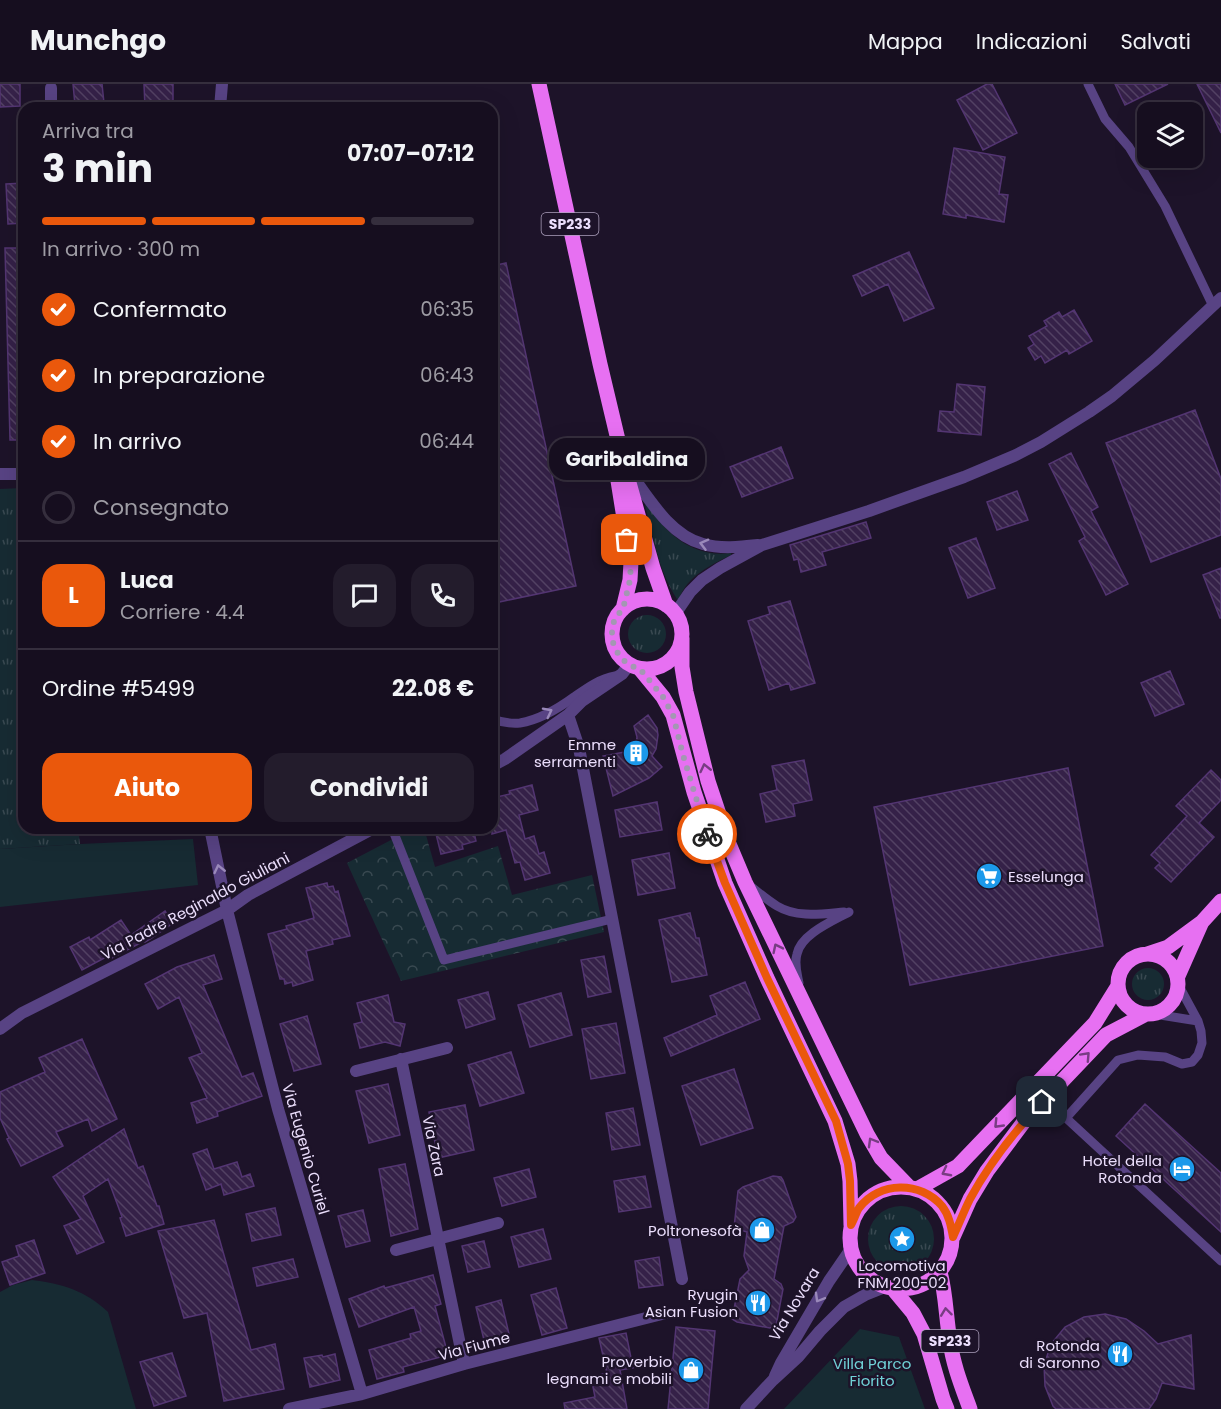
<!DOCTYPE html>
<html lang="it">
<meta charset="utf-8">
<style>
body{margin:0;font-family:Poppins,sans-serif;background:#231c2c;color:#f1f3f6;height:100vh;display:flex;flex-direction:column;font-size:22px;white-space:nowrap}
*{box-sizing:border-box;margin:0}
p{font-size:20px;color:#9e9ca4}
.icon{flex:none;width:33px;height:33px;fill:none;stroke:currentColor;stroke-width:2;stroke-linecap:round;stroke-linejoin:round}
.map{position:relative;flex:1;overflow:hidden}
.details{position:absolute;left:18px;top:18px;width:480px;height:732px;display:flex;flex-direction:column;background:#160e1f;border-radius:18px;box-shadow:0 6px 24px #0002,0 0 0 2px #352e3d}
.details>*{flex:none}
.fabs{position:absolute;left:1137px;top:18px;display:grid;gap:12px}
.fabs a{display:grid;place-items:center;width:66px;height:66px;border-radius:12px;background:#160e1f;box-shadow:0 6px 24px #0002,0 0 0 2px #352e3d;font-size:30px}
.pin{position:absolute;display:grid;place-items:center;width:51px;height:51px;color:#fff;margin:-26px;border-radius:12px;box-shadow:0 3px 9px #0006}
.courier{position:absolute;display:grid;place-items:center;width:60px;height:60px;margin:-30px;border:4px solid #ea580c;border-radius:50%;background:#fff;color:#222;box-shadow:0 2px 8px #0007}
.bubble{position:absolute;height:42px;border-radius:18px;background:#160e1f;box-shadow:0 6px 24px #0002,0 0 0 2px #352e3d;font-size:20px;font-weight:700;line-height:42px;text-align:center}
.summary em{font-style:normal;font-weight:700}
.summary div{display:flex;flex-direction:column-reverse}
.summary{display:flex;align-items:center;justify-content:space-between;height:102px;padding:0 24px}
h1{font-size:39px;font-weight:700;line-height:45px}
.bar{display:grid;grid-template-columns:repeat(4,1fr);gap:9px 6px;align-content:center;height:72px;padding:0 24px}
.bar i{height:8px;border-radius:4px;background:#352e3d}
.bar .on{background:#ea580c}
.bar p{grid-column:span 4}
.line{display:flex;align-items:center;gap:15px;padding:0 24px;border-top:2px solid #352e3d}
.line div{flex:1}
.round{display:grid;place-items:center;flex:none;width:63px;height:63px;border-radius:18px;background:#231c2c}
ol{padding:0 24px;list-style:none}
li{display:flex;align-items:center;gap:18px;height:66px}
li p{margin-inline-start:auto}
li .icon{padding:6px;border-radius:50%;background:#ea580c;color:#fff;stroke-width:4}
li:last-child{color:#9e9ca4}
li i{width:33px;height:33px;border:3px solid #352e3d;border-radius:50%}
.action{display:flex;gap:12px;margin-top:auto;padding:12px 24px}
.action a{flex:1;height:69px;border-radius:18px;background:#ea580c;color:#fff;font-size:24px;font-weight:700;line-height:69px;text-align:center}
.action a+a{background:#231c2c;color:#f1f3f6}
header{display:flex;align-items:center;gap:36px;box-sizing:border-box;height:84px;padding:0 30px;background:#160e1f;border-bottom:2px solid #352e3d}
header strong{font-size:28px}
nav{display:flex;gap:33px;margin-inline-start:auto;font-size:21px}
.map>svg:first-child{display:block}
.grass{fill:url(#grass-tufts)}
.forest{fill:url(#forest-crowns)}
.garden{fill:#172b33}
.building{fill:url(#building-back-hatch);stroke:#533572;stroke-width:1.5}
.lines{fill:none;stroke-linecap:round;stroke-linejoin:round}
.service{stroke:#584384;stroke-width:9}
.minor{stroke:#584384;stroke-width:12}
.primary{stroke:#e770f2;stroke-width:15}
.oneway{stroke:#9a89ba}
.oneway2{stroke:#783d83}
.done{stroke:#a397b2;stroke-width:6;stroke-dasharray:0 10.8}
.route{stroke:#ea580c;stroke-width:8}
.labels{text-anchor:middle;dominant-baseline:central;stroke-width:5;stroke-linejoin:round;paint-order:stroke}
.shield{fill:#1d1329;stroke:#ada1bd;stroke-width:1.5}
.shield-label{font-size:14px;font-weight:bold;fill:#ebdefc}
.poi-label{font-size:15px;fill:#ebdefc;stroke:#1d1329;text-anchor:end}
.street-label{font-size:15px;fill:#ebdefc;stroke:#1d1329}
.park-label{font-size:15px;fill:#70d2d7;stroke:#1d1329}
</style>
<header>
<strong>Munchgo</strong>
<nav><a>Mappa</a><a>Indicazioni</a><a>Salvati</a></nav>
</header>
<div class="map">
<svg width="1221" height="1325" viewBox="0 0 1221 1325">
<defs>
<pattern id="grass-tufts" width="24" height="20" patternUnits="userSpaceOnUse" patternTransform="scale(1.5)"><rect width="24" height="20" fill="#172b33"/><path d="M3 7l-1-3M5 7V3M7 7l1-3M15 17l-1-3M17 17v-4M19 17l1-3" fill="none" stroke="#394951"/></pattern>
<pattern id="forest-crowns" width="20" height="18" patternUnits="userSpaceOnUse" patternTransform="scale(1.5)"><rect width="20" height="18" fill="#172b33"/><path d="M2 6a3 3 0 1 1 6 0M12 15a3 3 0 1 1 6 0" fill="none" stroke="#394951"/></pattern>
<pattern id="building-back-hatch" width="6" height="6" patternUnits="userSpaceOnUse" patternTransform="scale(1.5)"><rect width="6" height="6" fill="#352148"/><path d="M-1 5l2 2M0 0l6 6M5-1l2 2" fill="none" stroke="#524163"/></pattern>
</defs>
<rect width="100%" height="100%" fill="#1d1329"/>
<path class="grass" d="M24,404V744H78L80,760L0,765V405Z
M645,421H647C667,450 692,474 731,469V471C711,481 687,492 679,515H677C659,487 653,454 645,421Z
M628 550a19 19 0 1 1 38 0a19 19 0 1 1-38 0Z
M1132 900a16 16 0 1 1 32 0a16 16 0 1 1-32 0Z
M868 1155a33 33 0 1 1 66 0a33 33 0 1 1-66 0Z"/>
<path class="forest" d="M414,744H424L435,783L498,762L512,811L592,791L604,848L401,897L347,779Z"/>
<path class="garden" d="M193,755L198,801L0,823V765L80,760Z
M32,1196C62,1200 85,1206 108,1228L136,1325H0V1208L13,1201Z
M860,1245L899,1253L925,1325H784Z"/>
<path class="building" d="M0,0H20V22L0,23Z
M73,0H102L104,19L75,21Z
M144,0H173V24H145Z
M987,0H992L1017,49L983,66L957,16Z
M1115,0H1168L1125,21Z
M1197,0H1221V49Z
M954,64L1005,73L999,110L1008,111L1004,138L966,131V134L943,130Z
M24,99V139L8,140L6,100Z
M5,164H24V356H10Z
M909,168L934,224L904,237L888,200L862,212L853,192Z
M506,179L576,502L499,518L492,486V182Z
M1074,226L1092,257L1069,270L1067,266L1045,279L1041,272L1035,276L1028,264L1034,260L1029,252L1047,242L1044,237L1059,228L1062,233Z
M957,300L985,303L981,351L938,347L940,327L954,328Z
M1195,326L1221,395V451L1151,478L1106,359Z
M781,363L793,394L742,413L730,383Z
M1071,369L1098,423L1091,427L1128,500L1106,511L1079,457L1085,453L1049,380Z
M1017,407L1028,436L997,446L987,418Z
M866,438L871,454L822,468L826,481L801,488L798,475L794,476L790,461Z
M976,454L995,504L968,514L949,464Z
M1221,484V534H1220L1203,491Z
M790,517L815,599L791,606L789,599L769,606L748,537L770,530L768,523Z
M1170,587L1184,620L1155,632L1141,599Z
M648,631L657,644L658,651L656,665L652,672L662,683L649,694L613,712L603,672L635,666L637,653L634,642Z
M804,676L812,716L793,720L795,732L766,738L760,710L777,706L772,682Z
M1068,684L1103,862L910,901L874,723Z
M1211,686L1221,696V716L1199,739L1214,753L1171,798L1155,784L1160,779L1151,771L1187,732L1176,722Z
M532,701L538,726L519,731L525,755L534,752L539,770L544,768L550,789L525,796L520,778L515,779L506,746L492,750V714L510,710L509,707Z
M657,718L662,746L620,753L615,726Z
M442,744H473L476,757L462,761L463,765L441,770L435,746Z
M669,769L675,804L638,811L632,776Z
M327,799L328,803L333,802L335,808L338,807L350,852L332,856L333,860L306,867L313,896L293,902L292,898L285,900L284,895H280L268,850L287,845L286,842L314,834L306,804Z
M165,827L173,839L150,855L145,858L144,857L110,875L108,872L82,886L70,863L89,853L90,856L121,836L131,851Z
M690,829L696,854H699L707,891L672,898L659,836Z
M214,871L222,895L203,901L242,993L253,989L262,1012L217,1028L218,1032L197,1039L191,1019L207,1014L189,974L202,969L179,913L158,925L145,900L177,883Z
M604,872L611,908L588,913L581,876Z
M745,898L760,935L671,972L664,954L717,931L710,912Z
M488,908L495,935L466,944L458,916Z
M561,909L572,951L530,963L518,921Z
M388,911L394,938L405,940L400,962L385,958L360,964L354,940L362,938L357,919Z
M307,932L321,980L294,987L280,940Z
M616,939L625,989L591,995L582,945Z
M82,955L117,1035L92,1047L88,1035L56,1048L63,1062L21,1082L7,1055L9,1054L0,1034V1008L45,988L39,974Z
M511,968L524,1009L480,1022L468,981Z
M734,985L753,1044L701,1061L682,1002Z
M388,1000L400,1051L369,1059L356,1007Z
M1145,1020L1221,1089V1148L1116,1052Z
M465,1021L474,1066L438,1074L429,1028Z
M633,1024L640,1061L612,1066L606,1029Z
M124,1045L138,1084L143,1082L157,1122H159L164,1140L126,1152L120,1134L122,1133L108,1095L83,1112L104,1158L77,1170L64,1142L81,1135L53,1093Z
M207,1065L214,1085L237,1078L242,1093L250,1090L254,1102L224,1111L221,1100L206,1106L193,1070Z
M405,1080L418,1145L391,1152L379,1085Z
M529,1085L536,1113L502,1122L494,1094Z
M645,1092L651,1123L619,1128L614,1097Z
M773,1092L781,1093L783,1096L796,1133L793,1138L784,1142L774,1195L781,1200L783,1205L776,1242L770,1244L737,1238L732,1235L740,1195L749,1186L744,1172L747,1148L734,1144L738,1107L743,1103Z
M275,1124L281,1151L252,1157L246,1130Z
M363,1126L370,1157L346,1163L338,1132Z
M214,1136L251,1266L275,1260L284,1305L224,1317L207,1229L184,1234L158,1147Z
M543,1145L551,1175L519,1183L511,1153Z
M34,1156L45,1189L10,1201L2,1178L19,1172L16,1162Z
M484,1157L490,1183L468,1188L462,1162Z
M659,1173L663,1201L639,1204L635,1177Z
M293,1175L298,1193L257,1202L253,1184Z
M433,1191L441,1220L435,1222L448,1271L403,1283L404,1288L377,1295L369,1266L411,1254L410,1250L421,1247L414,1223L359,1243L349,1215L384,1202L385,1204Z
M556,1204L567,1244L542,1251L531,1211Z
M501,1216L509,1250L484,1256L476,1223Z
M1105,1230L1126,1235L1144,1247L1158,1260L1191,1251L1194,1305L1162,1299L1156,1315L1149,1325H1056L1053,1322L1045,1302L1044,1281L1051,1260L1065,1243L1084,1233Z
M676,1243L715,1247L708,1325H668Z
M626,1249L633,1284L620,1286L627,1325H565L564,1319L595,1313L591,1293L607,1289L599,1254Z
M172,1269L186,1312L154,1322L140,1278Z
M335,1270L340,1296L310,1303L304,1274L322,1271L323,1273Z"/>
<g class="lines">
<path class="service" d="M1088,0L1105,35L1129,63L1165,122L1213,222
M492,635C501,638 510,640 520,639C538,636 559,624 574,613C587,604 599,595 615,592
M392,744L444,876L612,835
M749,801C758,808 767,816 777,822C797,834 821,830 844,828
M799,899C797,889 794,880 797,870C801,850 833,837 849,828
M1179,902L1198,937L1201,947L1202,959L1198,971L1192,978L1182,980L1165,973L1138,971L1118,976L1066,1034L1221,1177
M1154,930L1198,937"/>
<path class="minor" d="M51,4V24
M220,24L222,0
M628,386C648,413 669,451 703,460C720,465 740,463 758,461
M0,390H24
M675,530L690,508L702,496L720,484L762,461L869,427L964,393L1016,371L1041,358L1089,328L1112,312L1155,276L1221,214
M568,631L579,664L682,1195
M492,682L505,675L568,631L582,617L622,590L629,581
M210,744L227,826L278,1025L362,1310
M0,945L22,929L201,839L227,826L248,811L374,744
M401,975L464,1280
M356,987L447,964
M396,1166L498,1139
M775,1292L781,1279L829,1197L851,1165
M289,1325L362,1310L464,1280L666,1229
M746,1325L773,1296L798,1273L820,1247L844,1223L865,1211L885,1203"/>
<path class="primary" d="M539,0L600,280L624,381L653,484L666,521
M615,378L631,478L630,496L623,525
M612 550a35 35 0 1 1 70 0a35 35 0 1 1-70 0Z
M682,554V583L686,608L708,697L729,760L745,798L867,1050L881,1074L909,1103
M640,585L663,613L673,631L694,708L725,799L767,894L835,1037L848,1080L850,1097L851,1141
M1118 900a30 30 0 1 1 60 0a30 30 0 1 1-60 0Z
M1147,870L1168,863L1202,838L1221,817
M1178,892L1201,840
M850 1154a51 51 0 1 1 102 0a51 51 0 1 1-102 0Z
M917,1105L958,1082L1095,939L1118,902
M953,1153L970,1115L987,1087L1026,1035L1106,951L1144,931
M940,1188C946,1210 946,1234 950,1257C953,1281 962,1303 970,1325
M893,1205L913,1229L924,1250L943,1315L947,1325"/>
</g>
<defs><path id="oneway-chevron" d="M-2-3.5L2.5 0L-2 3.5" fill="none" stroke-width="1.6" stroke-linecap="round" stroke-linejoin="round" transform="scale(1.5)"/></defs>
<g class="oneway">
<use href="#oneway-chevron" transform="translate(704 460) rotate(-165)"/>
<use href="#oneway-chevron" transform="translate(548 628) rotate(-27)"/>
<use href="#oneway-chevron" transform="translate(219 785) rotate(-103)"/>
<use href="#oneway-chevron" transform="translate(819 1214) rotate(120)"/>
</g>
<g class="oneway2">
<use href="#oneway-chevron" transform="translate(705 684) rotate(-103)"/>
<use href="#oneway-chevron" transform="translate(777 864) rotate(-116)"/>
<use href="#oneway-chevron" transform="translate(1086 972) rotate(-47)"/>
<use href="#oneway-chevron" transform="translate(998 1040) rotate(134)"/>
<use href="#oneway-chevron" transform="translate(872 1058) rotate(-120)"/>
<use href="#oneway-chevron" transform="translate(946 1088) rotate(152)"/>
<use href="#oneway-chevron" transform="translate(946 1228) rotate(-97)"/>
</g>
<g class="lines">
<path class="done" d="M627,456L631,478L630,496L623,525L615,534L612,544V555L615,565L621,574L629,581L640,585L663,613L673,631L683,671L707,750"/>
<path class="route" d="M707,750L725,799L767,894L836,1037L848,1080L850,1097L851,1141C854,1136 856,1129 859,1124C879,1097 921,1097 942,1122C949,1131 951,1142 953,1153C959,1140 964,1127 970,1115C989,1080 1015,1047 1042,1018"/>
</g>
<defs>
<symbol id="building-disc" viewBox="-11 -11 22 22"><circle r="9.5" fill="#1c99ea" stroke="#1d1329"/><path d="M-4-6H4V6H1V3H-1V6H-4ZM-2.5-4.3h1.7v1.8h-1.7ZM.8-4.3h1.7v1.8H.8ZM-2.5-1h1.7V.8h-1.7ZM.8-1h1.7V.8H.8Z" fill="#fff"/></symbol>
<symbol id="supermarket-disc" viewBox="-11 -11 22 22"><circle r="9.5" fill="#1c99ea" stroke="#1d1329"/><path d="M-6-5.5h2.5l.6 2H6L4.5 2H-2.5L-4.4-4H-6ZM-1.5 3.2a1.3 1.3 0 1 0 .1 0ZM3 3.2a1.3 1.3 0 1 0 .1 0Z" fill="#fff"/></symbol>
<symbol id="hotel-disc" viewBox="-11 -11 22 22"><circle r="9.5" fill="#1c99ea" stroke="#1d1329"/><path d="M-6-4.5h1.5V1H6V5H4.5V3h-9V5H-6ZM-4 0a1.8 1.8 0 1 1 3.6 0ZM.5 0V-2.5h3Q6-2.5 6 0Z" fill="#fff"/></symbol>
<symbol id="shop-disc" viewBox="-11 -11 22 22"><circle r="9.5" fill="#1c99ea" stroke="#1d1329"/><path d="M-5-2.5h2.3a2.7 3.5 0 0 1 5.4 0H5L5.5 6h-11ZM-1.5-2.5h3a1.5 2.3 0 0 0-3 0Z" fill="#fff"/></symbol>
<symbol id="sight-disc" viewBox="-11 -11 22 22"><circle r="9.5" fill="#1c99ea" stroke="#1d1329"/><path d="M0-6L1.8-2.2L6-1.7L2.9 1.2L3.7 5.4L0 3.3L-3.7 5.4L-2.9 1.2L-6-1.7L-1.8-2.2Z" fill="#fff"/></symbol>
<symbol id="restaurant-disc" viewBox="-11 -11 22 22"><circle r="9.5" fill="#1c99ea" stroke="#1d1329"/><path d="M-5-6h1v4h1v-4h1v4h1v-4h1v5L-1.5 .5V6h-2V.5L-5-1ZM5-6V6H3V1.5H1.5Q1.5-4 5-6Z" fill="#fff"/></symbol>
</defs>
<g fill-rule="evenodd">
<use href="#building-disc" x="621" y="654" width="30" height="30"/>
<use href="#supermarket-disc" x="974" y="777" width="30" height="30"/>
<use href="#hotel-disc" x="1167" y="1070" width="30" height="30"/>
<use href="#shop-disc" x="747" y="1131" width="30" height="30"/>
<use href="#sight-disc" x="887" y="1140" width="30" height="30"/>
<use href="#restaurant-disc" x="743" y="1204" width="30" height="30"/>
<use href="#restaurant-disc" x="1105" y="1255" width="30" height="30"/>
<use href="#shop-disc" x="676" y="1271" width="30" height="30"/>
</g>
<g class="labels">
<g class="shield">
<rect x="541.5" y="129" width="57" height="22" rx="4.5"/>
<rect x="921.5" y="1246" width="57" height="22" rx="4.5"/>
</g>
<g class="shield-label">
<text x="570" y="140">SP233</text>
<text x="950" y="1257">SP233</text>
</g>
<g class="poi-label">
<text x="616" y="660">Emme<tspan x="616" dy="17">serramenti</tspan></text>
<text x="1008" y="792" text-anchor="start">Esselunga</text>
<text x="1162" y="1076">Hotel della<tspan x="1162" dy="17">Rotonda</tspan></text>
<text x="742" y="1146">Poltronesofà</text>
<text x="902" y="1181" text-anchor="middle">Locomotiva<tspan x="902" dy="17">FNM 200-02</tspan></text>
<text x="738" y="1210">Ryugin<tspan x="738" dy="17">Asian Fusion</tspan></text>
<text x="1100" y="1261">Rotonda<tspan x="1100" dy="17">di Saronno</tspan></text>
<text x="672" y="1277">Proverbio<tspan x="672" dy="17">legnami e mobili</tspan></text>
</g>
<g class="street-label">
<text transform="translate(195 822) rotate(-28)">Via Padre Reginaldo Giuliani</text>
<text transform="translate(434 1062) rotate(78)">Via Zara</text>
<text transform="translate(306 1065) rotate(74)">Via Eugenio Curiel</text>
<text transform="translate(794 1220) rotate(-59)">Via Novara</text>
<text transform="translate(474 1262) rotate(-15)">Via Fiume</text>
</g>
<g class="park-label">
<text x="872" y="1279">Villa Parco<tspan x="872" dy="17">Fiorito</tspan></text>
</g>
</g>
</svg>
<div class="fabs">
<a><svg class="icon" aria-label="layers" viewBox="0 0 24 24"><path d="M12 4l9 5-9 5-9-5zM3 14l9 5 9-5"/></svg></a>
</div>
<div class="pin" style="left:627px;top:456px;background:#ea580c"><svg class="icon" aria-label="bag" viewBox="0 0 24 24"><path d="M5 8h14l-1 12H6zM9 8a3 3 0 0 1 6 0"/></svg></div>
<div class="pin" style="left:1042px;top:1018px;background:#1f2937"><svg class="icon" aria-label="home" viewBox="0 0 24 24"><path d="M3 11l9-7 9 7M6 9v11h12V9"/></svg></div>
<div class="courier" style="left:707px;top:750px"><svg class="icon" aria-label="bike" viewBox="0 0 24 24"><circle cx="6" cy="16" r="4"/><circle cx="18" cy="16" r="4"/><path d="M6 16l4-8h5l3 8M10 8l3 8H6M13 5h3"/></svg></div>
<div class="bubble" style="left:549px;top:354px;width:156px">Garibaldina</div>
<section class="details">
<div class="summary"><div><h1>3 min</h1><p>Arriva tra</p></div><em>07:07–07:12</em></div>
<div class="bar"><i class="on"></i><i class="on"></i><i class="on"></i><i></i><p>In arrivo · 300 m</p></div>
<ol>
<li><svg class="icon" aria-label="check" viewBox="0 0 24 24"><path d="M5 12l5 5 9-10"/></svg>Confermato<p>06:35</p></li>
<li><svg class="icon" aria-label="check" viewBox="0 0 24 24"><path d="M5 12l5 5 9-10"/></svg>In preparazione<p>06:43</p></li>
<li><svg class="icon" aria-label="check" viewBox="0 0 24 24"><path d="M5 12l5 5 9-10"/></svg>In arrivo<p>06:44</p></li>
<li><i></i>Consegnato</li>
</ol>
<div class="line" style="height:108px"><b class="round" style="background:#ea580c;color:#fff">L</b><div><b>Luca</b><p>Corriere · 4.4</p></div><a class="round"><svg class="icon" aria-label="chat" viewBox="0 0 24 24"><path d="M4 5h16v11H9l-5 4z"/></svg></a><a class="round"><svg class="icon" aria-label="phone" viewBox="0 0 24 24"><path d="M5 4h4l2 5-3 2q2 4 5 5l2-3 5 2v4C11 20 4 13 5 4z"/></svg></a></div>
<div class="line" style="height:78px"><div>Ordine #5499</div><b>22.08 €</b></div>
<div class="action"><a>Aiuto</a><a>Condividi</a></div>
</section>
</div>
